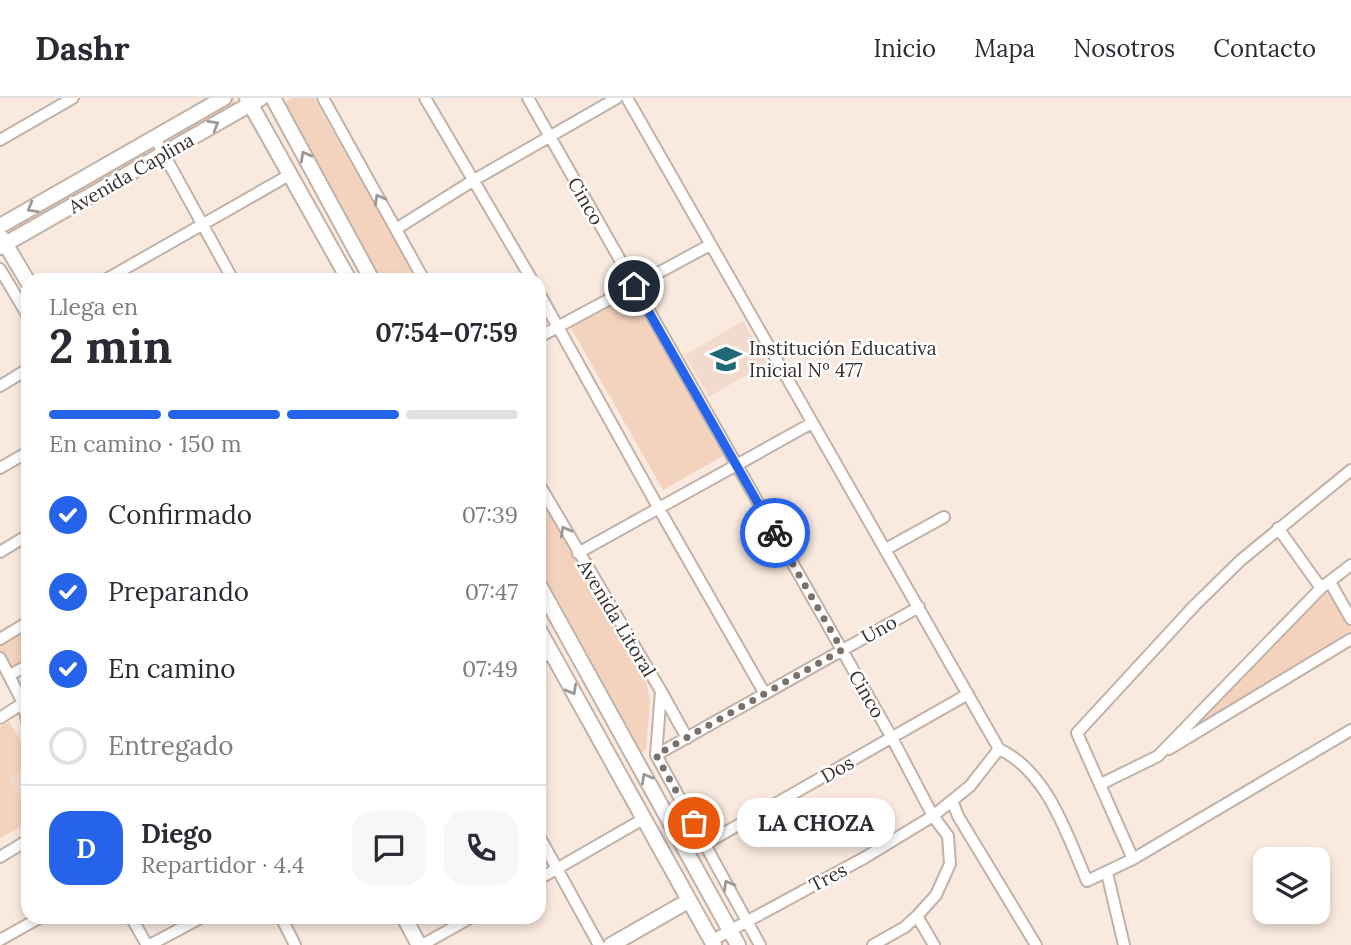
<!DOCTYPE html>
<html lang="es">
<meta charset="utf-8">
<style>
body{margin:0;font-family:Lora,serif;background:#f7f7f7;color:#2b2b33;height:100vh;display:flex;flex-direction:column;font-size:26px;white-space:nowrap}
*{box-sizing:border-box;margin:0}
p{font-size:23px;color:#7c7c81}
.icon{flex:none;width:38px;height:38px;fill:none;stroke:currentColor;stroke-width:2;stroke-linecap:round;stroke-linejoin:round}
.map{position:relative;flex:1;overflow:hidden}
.side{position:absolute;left:21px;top:175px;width:525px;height:651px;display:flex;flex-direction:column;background:#fff;border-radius:21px;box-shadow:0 4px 10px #0003}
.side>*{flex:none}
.controls{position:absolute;left:1253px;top:749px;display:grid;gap:14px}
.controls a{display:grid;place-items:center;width:77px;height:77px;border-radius:14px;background:#fff;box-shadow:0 4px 10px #0003;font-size:35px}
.pin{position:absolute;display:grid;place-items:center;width:60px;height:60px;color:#fff;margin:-30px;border:4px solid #fff;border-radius:50%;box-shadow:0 2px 7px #0007}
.courier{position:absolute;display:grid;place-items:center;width:70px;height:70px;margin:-35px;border:5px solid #2563eb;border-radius:50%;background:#fff;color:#222;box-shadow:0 2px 9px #0007}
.bubble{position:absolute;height:49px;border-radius:21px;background:#fff;box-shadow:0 4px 10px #0003;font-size:23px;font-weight:800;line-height:49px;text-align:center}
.headline em{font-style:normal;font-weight:800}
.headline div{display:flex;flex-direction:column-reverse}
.headline{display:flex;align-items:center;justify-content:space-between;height:119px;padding:0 28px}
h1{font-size:46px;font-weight:800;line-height:52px}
.bar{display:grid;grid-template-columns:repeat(4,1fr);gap:10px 7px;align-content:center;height:84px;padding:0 28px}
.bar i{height:9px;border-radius:5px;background:#e1e1e2}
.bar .active{background:#2563eb}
.bar p{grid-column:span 4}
.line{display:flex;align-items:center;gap:18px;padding:0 28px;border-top:2px solid #e1e1e2}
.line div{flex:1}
.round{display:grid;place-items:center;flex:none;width:74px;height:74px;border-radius:21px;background:#f7f7f7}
ol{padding:0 28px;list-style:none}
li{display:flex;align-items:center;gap:21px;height:77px}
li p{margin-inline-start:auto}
li .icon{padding:7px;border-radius:50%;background:#2563eb;color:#fff;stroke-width:4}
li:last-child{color:#7c7c81}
li i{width:38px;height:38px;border:4px solid #e1e1e2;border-radius:50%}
header{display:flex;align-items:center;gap:42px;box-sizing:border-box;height:98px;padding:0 35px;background:#fff;border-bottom:2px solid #e1e1e2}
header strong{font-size:33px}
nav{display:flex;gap:38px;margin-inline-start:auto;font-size:24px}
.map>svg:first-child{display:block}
.built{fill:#f2dbcc}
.green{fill:#f4d3be}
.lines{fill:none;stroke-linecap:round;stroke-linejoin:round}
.street-casing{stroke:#c1b2a8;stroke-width:14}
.secondary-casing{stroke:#c1b2a8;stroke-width:18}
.street{stroke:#fff;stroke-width:10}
.secondary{stroke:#fff;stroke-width:14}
.oneway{stroke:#9b9896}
.done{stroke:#7b716b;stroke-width:7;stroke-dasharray:0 12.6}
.route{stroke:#2563eb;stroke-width:9}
.labels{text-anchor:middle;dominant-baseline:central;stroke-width:5;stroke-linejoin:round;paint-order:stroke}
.street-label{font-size:19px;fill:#37312d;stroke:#fff}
.poi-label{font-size:19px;fill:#37312d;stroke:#fff;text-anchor:start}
</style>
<header>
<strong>Dashr</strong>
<nav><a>Inicio</a><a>Mapa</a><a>Nosotros</a><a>Contacto</a></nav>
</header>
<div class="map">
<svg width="1351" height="847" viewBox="0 0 1351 847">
<rect width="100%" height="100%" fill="#f9e9df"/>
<path class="built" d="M743,223L767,265L709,299L685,257Z
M28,671V715L10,681Z"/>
<path class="green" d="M292,0H314L417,182H381L283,5Z
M230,2H234L235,8L176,42L174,40L176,35Z
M147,51L151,52V56L18,133H13L12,130L15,127Z
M633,196L723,358L663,392L571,230Z
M539,395L646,583L650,604L646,652L641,654L539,469Z
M1329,494L1350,525L1351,533L1222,616L1194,630L1216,603L1322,496Z
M28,529V562L11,572L0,553V545Z
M9,624L28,654V671L10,681L28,715V725L0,740V629Z"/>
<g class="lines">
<defs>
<path id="street" d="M323,0L424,182
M425,0L532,182
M528,0L892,640L933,718L948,738L950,766L936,797L917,818L905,829L873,847
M627,0L999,651C1048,674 1067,737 1087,783L1133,761L1351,632
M155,40L233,182
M0,42L73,0
M396,131L474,82L617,0
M0,171L28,218
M105,182L291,76
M539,195L658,409L765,596
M539,239L710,147
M0,288L28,271
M0,370L28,354
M539,386L661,593L656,657L760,847
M1278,430L1321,490
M886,451L944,419
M0,454L28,437
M578,455L812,325
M1330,484L1351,521
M0,541L28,524
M0,560L23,605L28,626
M539,561L551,555
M10,577L28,567
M661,593L687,640
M0,620L23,605
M1169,651L1351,541
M656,657L919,509
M1101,686L1158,658L1321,490L1351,467
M953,705L958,718L1036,847
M539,738L599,847
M705,746L968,596
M0,759L28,742
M1133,761L1077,635L1195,507L1241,462L1351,372
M1107,775L1124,847
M539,781L645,720
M917,818L934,847
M131,819L147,847
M281,819L295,847
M0,842L41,819
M711,843L864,760L933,718L970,688L999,651
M150,847L202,819
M422,847L472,819"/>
<path id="secondary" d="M247,0L349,182
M273,0L372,182
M0,128L224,0
M2,140L28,184
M0,149L261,0
M539,487L738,847
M539,532L714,847
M404,819L419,847
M611,847L688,803"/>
</defs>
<use href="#street" class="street-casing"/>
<use href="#secondary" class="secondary-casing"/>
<use href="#street" class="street"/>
<use href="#secondary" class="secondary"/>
</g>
<defs><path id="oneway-chevron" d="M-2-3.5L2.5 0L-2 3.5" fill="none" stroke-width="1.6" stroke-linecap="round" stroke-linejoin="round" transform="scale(1.75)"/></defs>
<g class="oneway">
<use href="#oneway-chevron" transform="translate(214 27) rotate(-30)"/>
<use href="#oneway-chevron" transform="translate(305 58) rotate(-119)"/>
<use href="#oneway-chevron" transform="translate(379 101) rotate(-119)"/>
<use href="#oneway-chevron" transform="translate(32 110) rotate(150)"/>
<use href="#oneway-chevron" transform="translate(565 433) rotate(-119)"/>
<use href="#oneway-chevron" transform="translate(572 592) rotate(61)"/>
<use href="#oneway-chevron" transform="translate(646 680) rotate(-119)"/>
<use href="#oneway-chevron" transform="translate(728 787) rotate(-119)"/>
</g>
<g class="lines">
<path class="done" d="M694,725L656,657L842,552L775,435"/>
<path class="route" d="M634,188L775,435"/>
</g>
<defs>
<symbol id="school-bare" viewBox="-9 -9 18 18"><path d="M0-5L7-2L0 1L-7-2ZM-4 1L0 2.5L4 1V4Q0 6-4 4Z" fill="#216877" stroke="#fff" stroke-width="2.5" paint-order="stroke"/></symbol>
</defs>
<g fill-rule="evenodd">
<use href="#school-bare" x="704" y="239" width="44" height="44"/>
</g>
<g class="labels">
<g class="street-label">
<text transform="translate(131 75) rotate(-30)">Avenida Caplina</text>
<text transform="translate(586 103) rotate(60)">Cinco</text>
<text transform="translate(617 520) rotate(59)">Avenida Litoral</text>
<text transform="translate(879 531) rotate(-29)">Uno</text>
<text transform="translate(867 596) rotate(60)">Cinco</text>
<text transform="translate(837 671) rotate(-30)">Dos</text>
<text transform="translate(828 779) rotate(-28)">Tres</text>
</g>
<g class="poi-label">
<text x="749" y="250">Institución Educativa<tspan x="749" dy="22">Inicial Nº 477</tspan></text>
</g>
</g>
</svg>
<div class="controls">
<a><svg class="icon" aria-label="layers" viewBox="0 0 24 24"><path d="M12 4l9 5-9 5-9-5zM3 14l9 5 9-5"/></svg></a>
</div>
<div class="pin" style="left:694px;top:725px;background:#ea580c"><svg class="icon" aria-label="bag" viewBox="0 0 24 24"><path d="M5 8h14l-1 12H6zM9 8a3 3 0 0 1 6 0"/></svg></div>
<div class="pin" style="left:634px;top:188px;background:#1f2937"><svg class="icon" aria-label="home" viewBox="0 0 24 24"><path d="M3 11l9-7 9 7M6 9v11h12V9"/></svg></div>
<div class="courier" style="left:775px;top:435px"><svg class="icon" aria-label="bike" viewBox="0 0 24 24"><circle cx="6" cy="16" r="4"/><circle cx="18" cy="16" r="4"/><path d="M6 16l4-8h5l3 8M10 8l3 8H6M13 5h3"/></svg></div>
<div class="bubble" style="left:737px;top:700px;width:158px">LA CHOZA</div>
<section class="side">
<div class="headline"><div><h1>2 min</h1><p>Llega en</p></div><em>07:54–07:59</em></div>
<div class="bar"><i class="active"></i><i class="active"></i><i class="active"></i><i></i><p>En camino · 150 m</p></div>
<ol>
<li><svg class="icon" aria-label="check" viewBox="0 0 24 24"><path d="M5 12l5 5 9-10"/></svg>Confirmado<p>07:39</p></li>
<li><svg class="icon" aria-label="check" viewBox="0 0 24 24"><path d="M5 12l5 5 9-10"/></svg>Preparando<p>07:47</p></li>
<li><svg class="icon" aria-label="check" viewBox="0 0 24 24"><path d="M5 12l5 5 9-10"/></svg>En camino<p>07:49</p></li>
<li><i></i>Entregado</li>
</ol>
<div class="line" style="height:126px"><b class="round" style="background:#2563eb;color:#fff">D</b><div><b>Diego</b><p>Repartidor · 4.4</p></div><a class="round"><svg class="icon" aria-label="chat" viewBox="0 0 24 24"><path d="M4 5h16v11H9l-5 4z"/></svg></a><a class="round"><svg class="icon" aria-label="phone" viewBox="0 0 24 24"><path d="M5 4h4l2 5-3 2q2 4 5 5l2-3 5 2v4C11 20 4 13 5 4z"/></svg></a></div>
</section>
</div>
